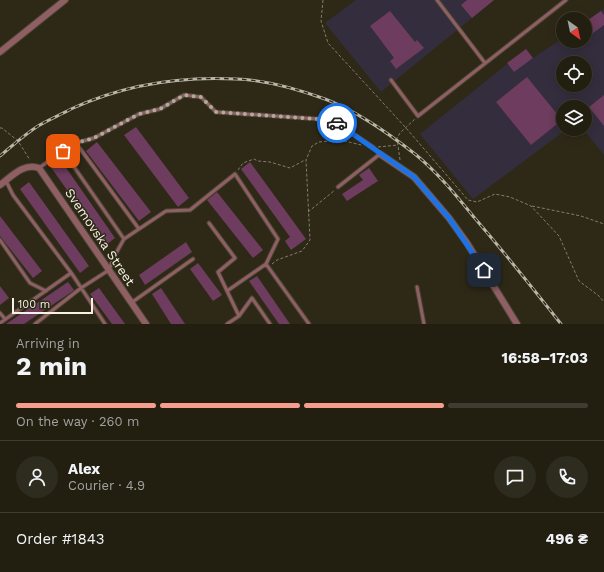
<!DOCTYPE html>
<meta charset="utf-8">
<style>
body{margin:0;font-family:"Work Sans",sans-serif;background:#2e2c1f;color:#f1f3f6;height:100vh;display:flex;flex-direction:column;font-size:15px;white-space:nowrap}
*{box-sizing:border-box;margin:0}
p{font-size:13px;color:#a2a29f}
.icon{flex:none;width:22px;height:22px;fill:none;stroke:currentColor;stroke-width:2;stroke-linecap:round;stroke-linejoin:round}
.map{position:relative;height:324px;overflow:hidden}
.side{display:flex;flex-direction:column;background:#221f11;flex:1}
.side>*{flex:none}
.needle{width:26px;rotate:147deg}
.tools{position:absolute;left:556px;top:12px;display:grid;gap:8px}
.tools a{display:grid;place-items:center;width:36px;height:36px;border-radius:50%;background:#221f11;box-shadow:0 2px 10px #0003,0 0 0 1px #3f3d31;font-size:20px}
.scale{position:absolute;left:12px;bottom:10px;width:81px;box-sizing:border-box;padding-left:4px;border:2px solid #f5f2e6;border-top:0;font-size:11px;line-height:14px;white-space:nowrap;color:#f5f2e6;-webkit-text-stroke:3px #2e2917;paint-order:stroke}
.pin{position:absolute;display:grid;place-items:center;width:34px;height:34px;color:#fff;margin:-17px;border-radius:8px;box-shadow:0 2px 6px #0006}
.courier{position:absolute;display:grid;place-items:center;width:40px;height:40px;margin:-20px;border:3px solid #1a73e8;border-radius:50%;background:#fff;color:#222;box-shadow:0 1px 5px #0007}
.overview em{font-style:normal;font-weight:700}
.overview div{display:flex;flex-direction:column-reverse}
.overview{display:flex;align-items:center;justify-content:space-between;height:68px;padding:0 16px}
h1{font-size:26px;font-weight:700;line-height:30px}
.bar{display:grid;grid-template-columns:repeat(4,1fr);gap:6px 4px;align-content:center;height:48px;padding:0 16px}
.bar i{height:5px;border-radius:3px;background:#3f3d31}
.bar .active{background:#f59d8e}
.bar p{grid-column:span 4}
.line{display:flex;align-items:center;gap:10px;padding:0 16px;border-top:1px solid #3f3d31}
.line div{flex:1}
.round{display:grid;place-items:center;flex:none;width:42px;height:42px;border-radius:21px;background:#2e2c1f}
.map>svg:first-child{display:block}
.industrial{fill:#342d3d;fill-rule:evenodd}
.building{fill:#6d3c5e}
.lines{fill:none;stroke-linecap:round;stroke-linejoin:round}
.lane-casing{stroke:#4a4534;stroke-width:5}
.street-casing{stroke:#4a4534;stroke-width:8}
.path{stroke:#817d6d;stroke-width:1;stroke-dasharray:3 2;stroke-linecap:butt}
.lane{stroke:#905f64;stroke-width:3}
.street{stroke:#905f64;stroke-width:6}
.rail-casing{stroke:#b9b5a8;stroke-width:3}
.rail{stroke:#2e2917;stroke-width:1.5;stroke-dasharray:4.5;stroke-linecap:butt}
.done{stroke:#afac9e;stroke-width:4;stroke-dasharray:0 7.2}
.route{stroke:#1a73e8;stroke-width:5}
.labels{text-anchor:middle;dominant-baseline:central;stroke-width:3;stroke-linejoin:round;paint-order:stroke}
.street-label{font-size:13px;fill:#f5f2e6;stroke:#2e2917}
</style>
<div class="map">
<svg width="604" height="324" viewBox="0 0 604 324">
<rect width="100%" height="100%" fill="#2e2917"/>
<path class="industrial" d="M356,0H494L381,92L325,23Z
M604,9V155L583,129H585V107H563V129H567L473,199L420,134L526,49L533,58L563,38V41H585V22ZM563,63H585V85H563Z"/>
<path class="building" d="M467,0H494L472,18L461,5Z
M390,11L415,42L417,40L424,48L396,69L390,61L394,58L370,26Z
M601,11L604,15V25L585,39V22Z
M526,49L533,58L514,72L507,63Z
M527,77L562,120L531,145L496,102Z
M604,95V126L589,107Z
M136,127L189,198L178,207L124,135Z
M97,142L151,212L139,221L86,151Z
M60,159L115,238L106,245L50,166Z
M250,162L306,239L291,250L285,241L290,237L241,169Z
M369,168L378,181L347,201L342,194L363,180L359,175Z
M29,182L89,266L80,273L20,189Z
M217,192L263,250L253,258L207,200Z
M0,216L42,271L33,278L0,236Z
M186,242L192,252L145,285L139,275Z
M198,263L222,295L213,301L190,269Z
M257,276L290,324H279L249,281Z
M68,282L74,290L73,291L24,324H6Z
M0,286L9,298L0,305Z
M99,288L125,324H112L90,294Z
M161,288L185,324H171L152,294Z"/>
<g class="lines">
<defs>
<path id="lane" d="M437,0L485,63
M391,80L418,116L566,0
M76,143L94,138L139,114L160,109L184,95L201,97L216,112L333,120L373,147L380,154L338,187
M63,151L76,143L139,229
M39,168L63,151L124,239
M6,181L13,195L72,274L105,324
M209,223L235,258L218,272L239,316
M0,240L30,283L46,291
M266,264L309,324
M417,287L424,324
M131,303L193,259
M0,313L5,319
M0,323L71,273
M35,324L81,288L109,270L115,255L124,239L166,211L190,210L235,174L278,239L266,264L227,291
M227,324L239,316L252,298L270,324"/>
<path id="street" d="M0,52L65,0
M380,154L414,177L449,218L467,243L517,324
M0,185C11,177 24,162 39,168L146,324"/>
</defs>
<use href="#lane" class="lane-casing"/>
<use href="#street" class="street-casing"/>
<path class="path" d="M323,0L321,21L328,43L406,128L468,200L477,202L495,194L510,197L531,206L559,236L579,281L599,296L604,302
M0,128H2L18,141L30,160
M378,147L398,145
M400,160L397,138L400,133L415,119
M238,170L243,163L254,159L258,161L270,162L290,168L305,160
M532,206L581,216L604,224
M308,212L335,190
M272,264L277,260L302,251L310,240L306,160L312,146L319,142L341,140L361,145"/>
<use href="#lane" class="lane"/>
<use href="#street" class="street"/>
<defs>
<path id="rail" d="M0,156C12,146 24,135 38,126C48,120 60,115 71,109C123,85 179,76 236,79C266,80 297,89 325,99C357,111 388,133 415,154C437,172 455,194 473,216C503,251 532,287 561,324"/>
</defs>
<use href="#rail" class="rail-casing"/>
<use href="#rail" class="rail"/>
</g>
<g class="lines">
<path class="done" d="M63,151L76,143L94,138L139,114L160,109L184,95L201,97L216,112L333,120L337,123"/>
<path class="route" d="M337,123L414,177L449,218L484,270"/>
</g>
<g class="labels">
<g class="street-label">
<text transform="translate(100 237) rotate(56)">Svemovska Street</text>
</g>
</g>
</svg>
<div class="tools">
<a><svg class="needle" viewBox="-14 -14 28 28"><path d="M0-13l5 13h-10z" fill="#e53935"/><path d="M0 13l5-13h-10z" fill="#a2a29f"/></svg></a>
<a><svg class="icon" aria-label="locate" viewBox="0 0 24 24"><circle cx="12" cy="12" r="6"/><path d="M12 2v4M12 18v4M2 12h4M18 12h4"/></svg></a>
<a><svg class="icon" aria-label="layers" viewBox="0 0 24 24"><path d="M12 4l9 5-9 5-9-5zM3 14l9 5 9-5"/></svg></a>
</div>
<div class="scale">100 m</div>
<div class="pin" style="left:63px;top:151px;background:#ea580c"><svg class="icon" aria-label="bag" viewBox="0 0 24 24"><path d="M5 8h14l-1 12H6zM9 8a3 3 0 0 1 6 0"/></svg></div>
<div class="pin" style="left:484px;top:270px;background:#1f2937"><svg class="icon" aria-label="home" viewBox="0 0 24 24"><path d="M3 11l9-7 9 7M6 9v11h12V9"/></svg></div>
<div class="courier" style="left:337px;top:123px"><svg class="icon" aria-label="car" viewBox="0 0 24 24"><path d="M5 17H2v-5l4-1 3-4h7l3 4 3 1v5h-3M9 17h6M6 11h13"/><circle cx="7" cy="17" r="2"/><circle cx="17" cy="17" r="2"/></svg></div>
</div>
<section class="side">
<div class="overview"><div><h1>2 min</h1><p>Arriving in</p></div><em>16:58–17:03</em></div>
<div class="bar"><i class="active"></i><i class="active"></i><i class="active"></i><i></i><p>On the way · 260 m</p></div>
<div class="line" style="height:72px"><a class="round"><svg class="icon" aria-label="person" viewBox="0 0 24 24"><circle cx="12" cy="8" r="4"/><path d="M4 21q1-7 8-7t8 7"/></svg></a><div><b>Alex</b><p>Courier · 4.9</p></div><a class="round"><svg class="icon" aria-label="chat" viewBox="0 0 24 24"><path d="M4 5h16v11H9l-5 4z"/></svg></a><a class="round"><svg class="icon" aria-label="phone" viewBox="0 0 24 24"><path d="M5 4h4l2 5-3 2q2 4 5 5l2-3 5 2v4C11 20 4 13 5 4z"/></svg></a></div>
<div class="line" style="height:52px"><div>Order #1843</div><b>496 ₴</b></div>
</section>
